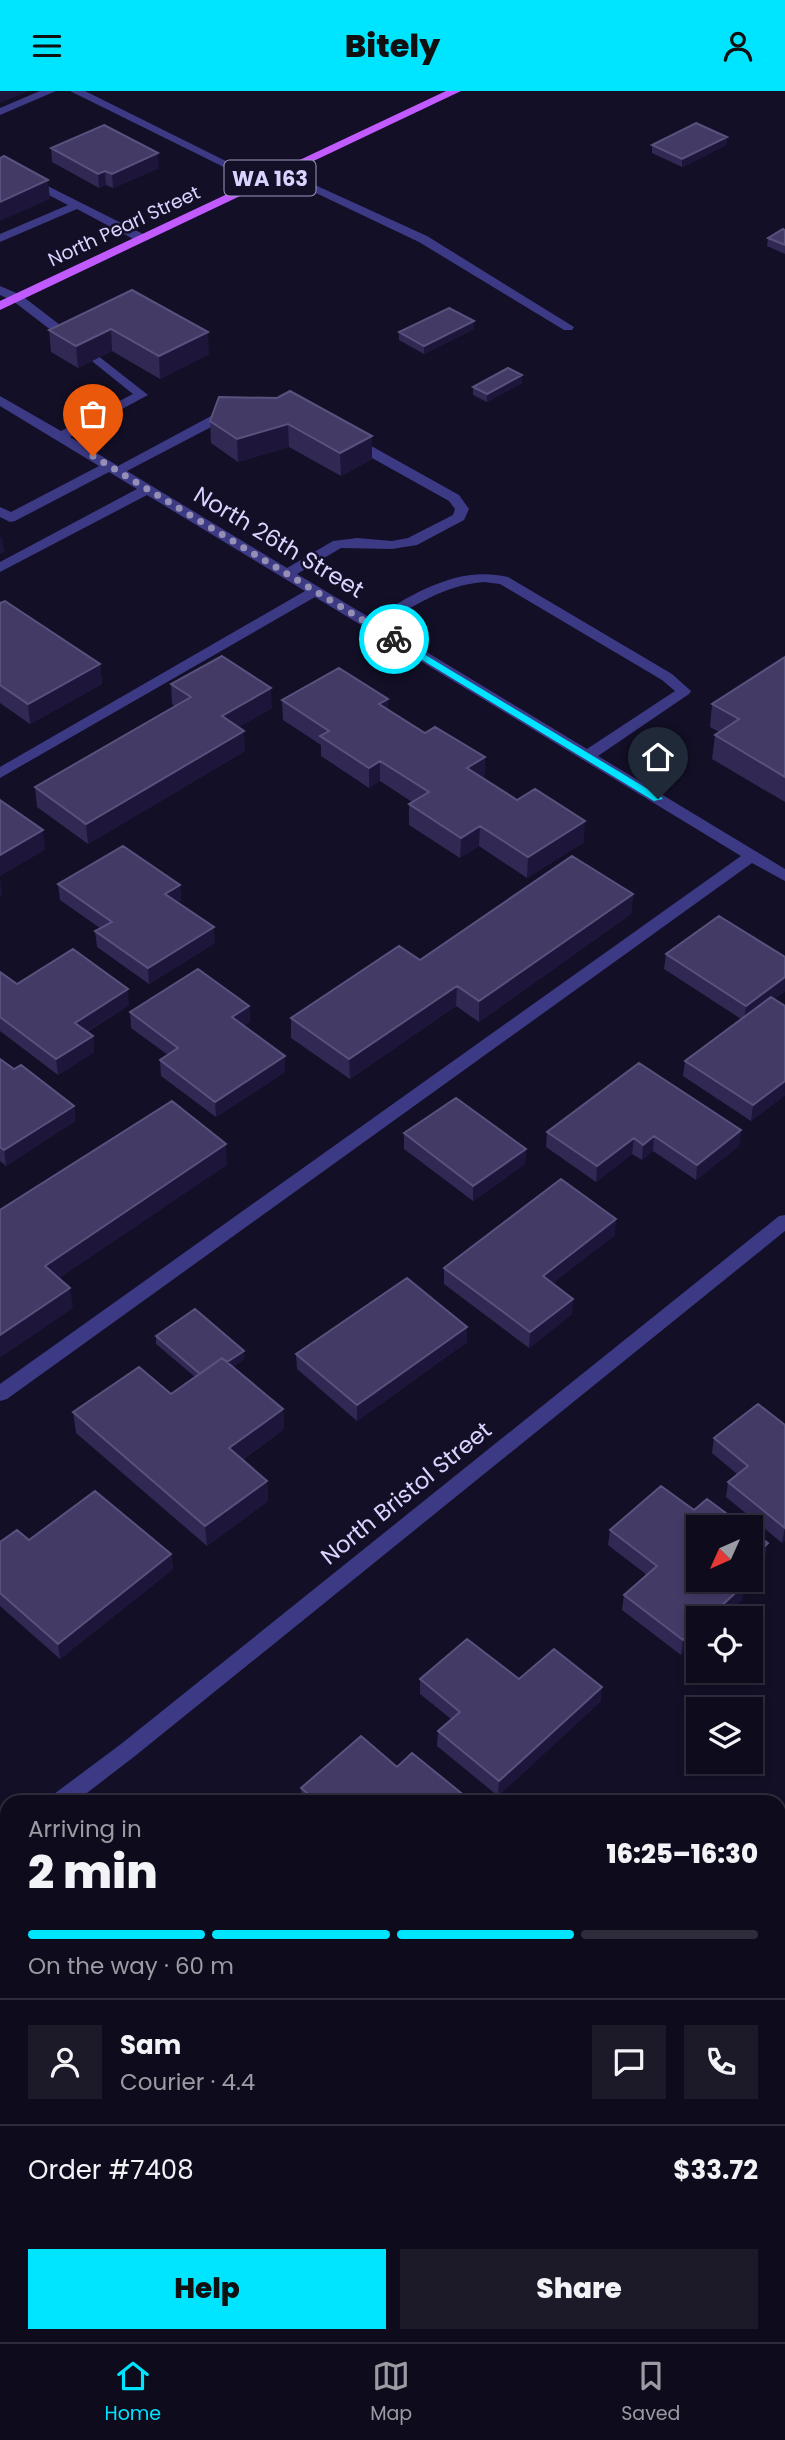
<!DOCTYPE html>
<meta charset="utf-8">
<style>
body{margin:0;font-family:Poppins,sans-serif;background:#1c1929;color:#f1f3f6;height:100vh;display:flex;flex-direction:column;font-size:26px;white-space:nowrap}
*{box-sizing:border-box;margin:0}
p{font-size:23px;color:#9b9ba3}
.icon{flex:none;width:38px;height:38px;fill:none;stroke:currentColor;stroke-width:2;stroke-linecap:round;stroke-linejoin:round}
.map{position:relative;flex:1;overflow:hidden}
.side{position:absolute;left:0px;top:1704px;width:786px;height:548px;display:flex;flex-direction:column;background:#0e0b1c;border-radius:21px 21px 0 0;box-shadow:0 4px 10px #0003,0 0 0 2px #2e2b3b}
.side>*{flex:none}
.needle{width:46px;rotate:225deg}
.tools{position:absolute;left:686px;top:1424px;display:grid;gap:14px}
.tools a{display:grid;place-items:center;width:77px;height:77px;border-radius:0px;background:#0e0b1c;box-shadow:0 4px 10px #0003,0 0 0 2px #2e2b3b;font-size:35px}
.pin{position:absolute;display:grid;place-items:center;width:60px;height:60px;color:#fff;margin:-72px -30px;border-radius:50% 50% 50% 0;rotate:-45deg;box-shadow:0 0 7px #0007}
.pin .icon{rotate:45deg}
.courier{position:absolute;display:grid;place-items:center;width:70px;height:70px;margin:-35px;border:5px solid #00e5ff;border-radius:50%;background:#fff;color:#222;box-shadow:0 2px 9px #0007}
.headline em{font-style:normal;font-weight:800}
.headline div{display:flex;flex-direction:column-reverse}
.headline{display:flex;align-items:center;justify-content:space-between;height:119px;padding:0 28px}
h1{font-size:46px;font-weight:800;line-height:52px}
.bar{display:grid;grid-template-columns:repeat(4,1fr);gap:10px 7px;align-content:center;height:84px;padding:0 28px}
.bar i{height:9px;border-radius:5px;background:#2e2b3b}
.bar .current{background:#00e5ff}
.bar p{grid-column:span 4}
.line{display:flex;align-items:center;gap:18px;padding:0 28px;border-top:2px solid #2e2b3b}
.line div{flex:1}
.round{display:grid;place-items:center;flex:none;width:74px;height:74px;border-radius:0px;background:#1c1929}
.button{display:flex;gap:14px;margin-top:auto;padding:14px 28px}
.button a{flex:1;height:80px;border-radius:0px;background:#00e5ff;color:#111;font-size:28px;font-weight:800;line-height:80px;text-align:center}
.button a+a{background:#1c1929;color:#f1f3f6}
header{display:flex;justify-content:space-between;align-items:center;height:91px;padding:0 28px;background:#00e5ff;color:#111;font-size:32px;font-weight:800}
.menu{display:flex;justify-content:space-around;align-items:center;height:98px;border-top:2px solid #2e2b3b;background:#0e0b1c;font-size:19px;color:#9b9ba3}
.menu a{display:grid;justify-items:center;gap:4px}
.menu .current{color:#00e5ff}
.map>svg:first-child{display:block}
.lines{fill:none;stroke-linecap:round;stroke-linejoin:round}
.minor{fill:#3d3a85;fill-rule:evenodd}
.major{fill:#c25bff;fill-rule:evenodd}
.wall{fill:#312854}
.shaded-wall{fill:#1d163a}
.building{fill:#433a66;stroke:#5a527e;stroke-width:2}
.route{fill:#00e5ff}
.done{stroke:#948fb3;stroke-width:7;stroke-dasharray:0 12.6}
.labels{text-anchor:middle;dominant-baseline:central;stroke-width:5;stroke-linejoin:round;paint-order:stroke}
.far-street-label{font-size:19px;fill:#d9d4ff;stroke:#130f26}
.shield{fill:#130f26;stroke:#9e99be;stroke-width:2}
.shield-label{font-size:21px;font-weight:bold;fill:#d9d4ff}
.street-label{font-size:23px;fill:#d9d4ff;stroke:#130f26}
</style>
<header><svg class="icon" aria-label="menu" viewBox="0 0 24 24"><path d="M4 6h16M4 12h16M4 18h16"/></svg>Bitely<svg class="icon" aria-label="person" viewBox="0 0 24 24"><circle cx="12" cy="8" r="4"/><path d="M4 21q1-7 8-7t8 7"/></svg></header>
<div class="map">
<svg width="785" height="2251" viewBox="0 0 785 2251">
<rect width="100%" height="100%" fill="#130f26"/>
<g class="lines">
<path class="minor" d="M40,0H56L0,24V17Z
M70,0H85L268,91L258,93Z
M0,71L147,145L149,148L139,151L77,118L0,151V143L68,114L0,79Z
M282,79L427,145L574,236L572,239H564L419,151L278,84L276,82Z
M0,195L21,204L77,247V253H69L13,210L0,204Z
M97,264L148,304L70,346L118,375L226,317H236V323L127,380L287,477L333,450L357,447L392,450L408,447L453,424L455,418L449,410L347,353V347H357L459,404L469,418L464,429L417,454L392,458L341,457L297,483L372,528C413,503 457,474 508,486L672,583L691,600L689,603L598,665L785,778V790L752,772L7,1308L0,1310V1293L741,765L315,506L0,687V676L305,500L147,404L0,481V471L137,398L109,381L15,430L10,431L0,426V416L11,421L99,375L0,315V305L61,340L133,303L93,271L91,268ZM484,491L500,493L662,589L675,600L587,658L382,534C415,514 445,494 484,491Z
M785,1124V1140L135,1665L74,1712H47L50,1706L121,1653L779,1125Z
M7,1739V1760L0,1762V1741Z"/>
<path class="major" d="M446,0H461L0,219V210Z"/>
</g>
<path class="wall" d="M727,46L726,54L682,76L652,62V54Z
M51,57L159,77L113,97L106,94L99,97L52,71Z
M785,139V163L767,155L768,147Z
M132,199L209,263L160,288L112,260L78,277L51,261L49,239Z
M474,238L424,263L399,249V241Z
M522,284V292L487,311L473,304V296Z
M219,306L372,345V368L341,385L289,356L238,371L211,352L210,330Z
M0,512L100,573L102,593L30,633L0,612Z
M785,566V711L712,668L715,644L719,641L710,636L712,613Z
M171,593L272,617L239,636L245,660L88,753L37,716L35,696L175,615L172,613Z
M282,609L388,619L425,642L485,666L484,687L483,688L584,751L527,787L479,755L460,767L409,734V713L412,711L380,690L369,697L321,665V654L283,629Z
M58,793L180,794L181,809L177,812L215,852L149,893L97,856L95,840L100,837L60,809Z
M633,803L631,823L479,931L456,915L350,988L291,947V927L420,869Z
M666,863L785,900L774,908L785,915V1004L751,1030L683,985L685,970L741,928L664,878Z
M0,881L17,893L129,914L87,941L93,945L94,961L58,984L0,940Z
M249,915L250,931L243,935L285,965V981L216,1026L161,985L160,969L168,964L131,937L130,921Z
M0,968L14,978L74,1015L75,1030L6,1075L0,1070Z
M741,1039L739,1055L696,1089L653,1060L642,1069L632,1063L596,1091L546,1056L547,1041Z
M404,1042L526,1058L525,1073L473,1110L404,1058Z
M615,1144L552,1192L572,1223L529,1257L444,1193V1177Z
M467,1236V1251L357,1330L297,1278L296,1263Z
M156,1245L244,1268L233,1276L283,1318L284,1338L242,1369L267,1390L268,1410L207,1455L76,1342L73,1321L171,1303L195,1286L156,1253Z
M785,1334V1449L782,1452L726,1406L728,1391L737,1383L712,1362L714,1347Z
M610,1439L698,1489H741L739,1491L744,1494L742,1509L721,1528H698L681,1564L622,1519L624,1504L647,1484L608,1454Z
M29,1449L171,1463L173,1478L60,1568L0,1515V1451Z
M420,1588H519L601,1610L498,1705L437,1655L438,1640L451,1628L420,1603Z
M397,1676L471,1712L302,1711L301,1697Z
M785,2055V2225L779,2219V2062Z"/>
<path class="shaded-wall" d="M0,0H29L0,12Z
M727,46L726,54L682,76V68Z
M158,62L159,77L113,97L112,83Z
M105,80L106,94L99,97L98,83Z
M48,89L50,108L0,130V111Z
M474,230V238L424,263V255Z
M111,238L112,260L78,277L76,255Z
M208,241L209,263L160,288L159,265Z
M522,284V292L487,311V303Z
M288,333L289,356L238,371L237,348Z
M372,345V368L341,385L340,362Z
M2,446L4,461L0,463V447Z
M100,573L102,593L30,633L28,613Z
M271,597L272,617L223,646L222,625Z
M388,608V628L379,613Z
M244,640L245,660L88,753L86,733Z
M485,666L484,687L466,698L467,677Z
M380,670V690L369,697V677Z
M585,730L584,751L527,787L528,766Z
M480,735L479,755L460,767L461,747Z
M43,739L45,759L0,785V764Z
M0,786L2,805L0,806Z
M180,794L181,809L166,819L165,803Z
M633,803L631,823L479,931V910Z
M214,836L215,852L149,893L148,877Z
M785,886V900L744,930L746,915Z
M457,895L456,915L350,988L349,968Z
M128,898L129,914L76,947L75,932Z
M249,915L250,931L233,942L232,926Z
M93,945L94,961L58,984L56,968Z
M285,965V981L216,1026L215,1011Z
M785,990V1004L751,1030L753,1014Z
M74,1015L75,1030L6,1075L4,1059Z
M741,1039L739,1055L696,1089L697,1074Z
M654,1045L653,1060L642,1069L643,1054Z
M634,1047L632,1063L596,1091L597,1075Z
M226,1053L227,1074L48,1195L45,1175Z
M526,1058L525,1073L473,1110V1095Z
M616,1128L615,1144L542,1201L543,1185Z
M70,1197L73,1217L0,1267V1244Z
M573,1208L572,1223L529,1257L530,1241Z
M467,1236V1251L357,1330V1314Z
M244,1260V1268L205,1296V1287Z
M283,1318L284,1338L230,1377L229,1357Z
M267,1390L268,1410L207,1455L205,1435Z
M785,1436V1449L782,1452Z
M768,1452L765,1467L751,1480V1468Z
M171,1463L173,1478L60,1568L58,1553Z
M744,1494L742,1509L721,1528H707Z
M698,1535V1548L681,1564L683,1549Z
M602,1596L601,1610L498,1705L499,1690Z
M7,2097V2116L0,2120V2100Z"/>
<path class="building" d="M696,32L727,46L682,68L652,54Z
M104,34L158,62L112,83L105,80L98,83L51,57Z
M4,65L48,89L0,111V67Z
M783,138L785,139V154L768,147Z
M132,199L208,241L159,265L111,238L76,255L49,239Z
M449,217L474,230L424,255L399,241Z
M508,277L522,284L487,303L473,296Z
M290,300L372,345L340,362L288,333L237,348L210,330L219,306L277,307Z
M5,510L100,573L28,613L0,594V512Z
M222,565L271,597L222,625L244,640L86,733L35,696L191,606L171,593Z
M785,566V686L715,644L739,628L712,613Z
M339,577L388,608L379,613L425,642L435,636L485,666L467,677L517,709L535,698L585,730L528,766L480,735L461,747L409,713L429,701L380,670L369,677L320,645L329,640L282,609Z
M0,709L43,739L0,764Z
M123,755L180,794L165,803L214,836L148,877L95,840L112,831L58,793Z
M572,765L633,803L479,910L457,895L349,968L291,927L399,855L420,869Z
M719,825L785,866V886L746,915L666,863Z
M73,858L128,898L75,932L93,945L56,968L0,926V881L17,893Z
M198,878L249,915L232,926L285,965L215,1011L160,969L178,957L130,921Z
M771,906L785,915V990L753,1014L685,970Z
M0,968L14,978L21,974L74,1015L4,1059L0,1056Z
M639,972L741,1039L697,1074L654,1045L643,1054L634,1047L597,1075L547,1041Z
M456,1007L526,1058L473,1095L404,1042Z
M172,1010L226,1053L45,1175L70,1197L0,1244V1119Z
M561,1088L616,1128L543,1185L573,1208L530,1241L444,1177Z
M407,1187L467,1236L357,1314L296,1263Z
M195,1218L244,1260L227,1271L222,1267L200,1283L156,1245Z
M222,1267L283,1318L229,1357L267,1390L205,1435L73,1321L139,1276L171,1303Z
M758,1313L785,1334V1437L728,1391L748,1375L714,1347Z
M661,1395L694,1419L707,1408L746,1437H698V1489H737L744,1494L707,1528H698V1535L683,1549L624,1504L657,1475L610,1439Z
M95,1400L171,1463L58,1553L0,1502V1451L17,1439L29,1449Z
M751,1440L768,1452L751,1468Z
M467,1548L519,1588L554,1558L602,1596L499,1690L438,1640L460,1621L420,1588Z
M361,1645L397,1676L412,1662L471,1710L470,1712H319L301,1697Z
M7,1912V2097L0,2100V1916Z
M785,2055V2210L779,2204V2062Z
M597,2245H691L697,2251H592Z"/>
<path class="route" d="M394,545L661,706L663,708L654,710L391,550V546Z"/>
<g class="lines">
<path class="done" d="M93,365L394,548"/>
</g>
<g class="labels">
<g class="far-street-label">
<text transform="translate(124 135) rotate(-25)">North Pearl Street</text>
</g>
<rect class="shield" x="224.5" y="69.5" width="91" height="35" rx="5"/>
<g class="shield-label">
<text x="270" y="87">WA 163</text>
</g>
<g class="street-label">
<text transform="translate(279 451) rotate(31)">North 26th Street</text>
<text transform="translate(406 1402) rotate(-39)">North Bristol Street</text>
</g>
</g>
</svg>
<div class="tools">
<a><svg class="needle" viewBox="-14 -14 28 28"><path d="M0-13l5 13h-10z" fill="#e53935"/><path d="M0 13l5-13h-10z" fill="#9b9ba3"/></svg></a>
<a><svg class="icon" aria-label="locate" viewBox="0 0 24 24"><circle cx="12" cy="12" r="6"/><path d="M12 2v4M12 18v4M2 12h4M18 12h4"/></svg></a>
<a><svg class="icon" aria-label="layers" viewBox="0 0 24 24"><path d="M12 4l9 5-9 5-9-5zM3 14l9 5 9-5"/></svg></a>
</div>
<div class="pin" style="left:93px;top:365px;background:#ea580c"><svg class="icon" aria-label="bag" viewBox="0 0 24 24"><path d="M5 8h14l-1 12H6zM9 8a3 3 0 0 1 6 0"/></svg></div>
<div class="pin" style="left:658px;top:708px;background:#1f2937"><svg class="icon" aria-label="home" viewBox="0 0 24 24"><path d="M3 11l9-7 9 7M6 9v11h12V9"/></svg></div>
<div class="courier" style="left:394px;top:548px"><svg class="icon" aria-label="bike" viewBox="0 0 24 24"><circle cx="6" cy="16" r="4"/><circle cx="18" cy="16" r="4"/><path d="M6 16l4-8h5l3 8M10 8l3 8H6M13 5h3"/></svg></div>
<section class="side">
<div class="headline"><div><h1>2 min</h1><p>Arriving in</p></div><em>16:25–16:30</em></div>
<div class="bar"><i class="current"></i><i class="current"></i><i class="current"></i><i></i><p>On the way · 60 m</p></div>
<div class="line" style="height:126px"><a class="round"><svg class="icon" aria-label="person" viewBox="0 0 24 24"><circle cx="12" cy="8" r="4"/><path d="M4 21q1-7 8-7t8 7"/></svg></a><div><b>Sam</b><p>Courier · 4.4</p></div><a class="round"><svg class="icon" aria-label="chat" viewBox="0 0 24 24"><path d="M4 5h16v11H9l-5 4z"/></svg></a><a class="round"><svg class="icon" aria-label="phone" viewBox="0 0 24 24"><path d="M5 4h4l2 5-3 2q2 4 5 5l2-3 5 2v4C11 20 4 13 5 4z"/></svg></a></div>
<div class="line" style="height:91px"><div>Order #7408</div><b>$33.72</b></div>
<div class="button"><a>Help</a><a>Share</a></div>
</section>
</div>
<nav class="menu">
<a class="current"><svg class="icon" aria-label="home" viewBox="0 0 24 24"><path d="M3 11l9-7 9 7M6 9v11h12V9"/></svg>Home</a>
<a><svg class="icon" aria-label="map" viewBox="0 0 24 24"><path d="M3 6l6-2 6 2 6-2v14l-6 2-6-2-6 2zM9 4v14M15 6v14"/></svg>Map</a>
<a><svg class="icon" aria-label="saved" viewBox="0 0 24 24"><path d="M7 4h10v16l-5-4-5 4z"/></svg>Saved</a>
</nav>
